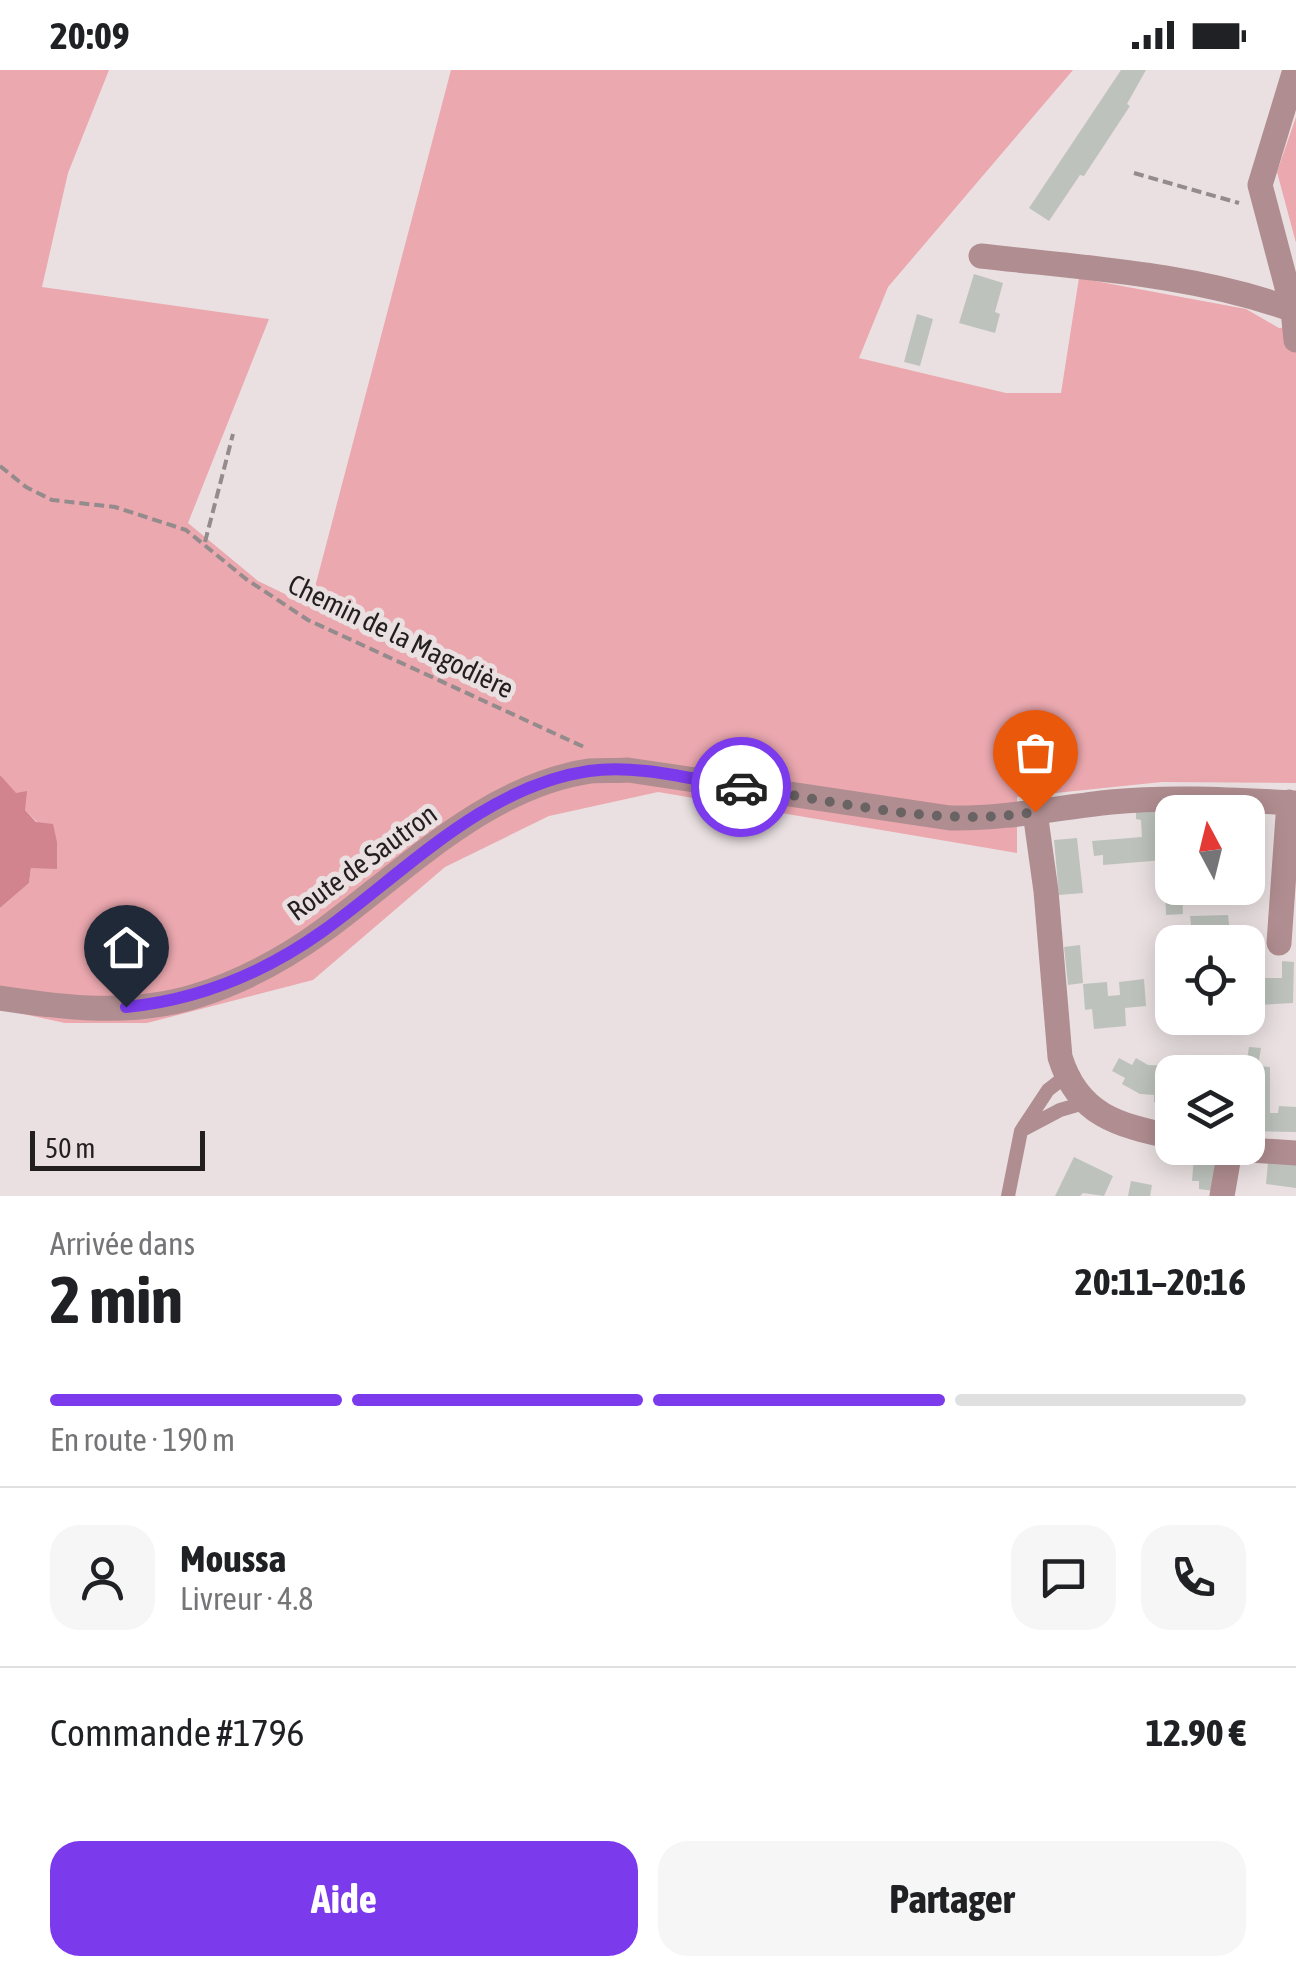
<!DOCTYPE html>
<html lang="fr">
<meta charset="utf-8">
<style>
body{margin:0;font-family:"Asap Condensed",sans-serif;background:#f6f6f6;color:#202124;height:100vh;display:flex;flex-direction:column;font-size:38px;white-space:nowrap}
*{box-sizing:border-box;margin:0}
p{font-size:32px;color:#757577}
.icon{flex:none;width:55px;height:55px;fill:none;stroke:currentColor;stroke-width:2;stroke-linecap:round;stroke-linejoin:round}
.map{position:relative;height:1126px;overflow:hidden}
.sheet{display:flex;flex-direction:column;background:#fff;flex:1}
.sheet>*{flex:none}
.needle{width:65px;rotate:353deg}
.buttons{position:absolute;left:1155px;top:725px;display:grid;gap:20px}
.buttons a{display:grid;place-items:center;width:110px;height:110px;border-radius:20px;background:#fff;box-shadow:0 5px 25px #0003;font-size:50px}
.scale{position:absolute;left:30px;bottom:25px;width:175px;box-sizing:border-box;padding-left:10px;border:5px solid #231f1f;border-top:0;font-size:28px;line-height:35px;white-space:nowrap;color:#231f1f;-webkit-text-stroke:8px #eae0e1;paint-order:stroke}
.pin{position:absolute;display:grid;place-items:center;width:85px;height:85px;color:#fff;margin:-102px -42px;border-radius:50% 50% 50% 0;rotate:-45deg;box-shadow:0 0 10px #0007}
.pin .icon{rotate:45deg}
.courier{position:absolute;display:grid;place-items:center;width:100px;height:100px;margin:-50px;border:8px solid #7c3aed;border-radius:50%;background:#fff;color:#222;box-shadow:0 2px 12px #0007}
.head em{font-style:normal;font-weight:700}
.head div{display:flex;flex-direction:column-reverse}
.head{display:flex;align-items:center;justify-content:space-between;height:170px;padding:0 50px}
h1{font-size:65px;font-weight:700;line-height:75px}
.bar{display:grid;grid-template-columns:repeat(4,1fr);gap:15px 10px;align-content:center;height:120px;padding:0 50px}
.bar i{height:12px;border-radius:8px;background:#e0e0e0}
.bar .current{background:#7c3aed}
.bar p{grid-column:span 4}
.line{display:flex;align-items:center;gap:25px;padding:0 50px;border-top:2px solid #e0e0e0}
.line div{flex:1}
.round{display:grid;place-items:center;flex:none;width:105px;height:105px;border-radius:30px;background:#f6f6f6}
.primary-button{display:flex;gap:20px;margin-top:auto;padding:20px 50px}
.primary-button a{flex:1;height:115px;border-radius:30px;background:#7c3aed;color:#fff;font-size:40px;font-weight:700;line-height:115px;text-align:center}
.primary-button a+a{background:#f6f6f6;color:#202124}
.status{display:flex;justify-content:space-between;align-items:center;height:70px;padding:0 50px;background:#fff;direction:ltr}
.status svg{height:28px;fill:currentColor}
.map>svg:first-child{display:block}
.green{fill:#eba8af}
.water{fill:#d1848e}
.building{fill:#bdc3bc}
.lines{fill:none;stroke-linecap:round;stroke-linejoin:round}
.path{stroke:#938b8c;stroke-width:4;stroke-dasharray:10 5;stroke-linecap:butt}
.service{stroke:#b08d90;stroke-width:14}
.minor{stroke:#b08d90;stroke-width:25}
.done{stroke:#696363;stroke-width:10;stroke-dasharray:0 18}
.route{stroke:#7c3aed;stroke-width:12}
.labels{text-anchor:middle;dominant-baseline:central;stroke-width:10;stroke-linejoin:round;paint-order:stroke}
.street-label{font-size:28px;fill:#231f1f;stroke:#eae0e1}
</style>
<div class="status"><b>20:09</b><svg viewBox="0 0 49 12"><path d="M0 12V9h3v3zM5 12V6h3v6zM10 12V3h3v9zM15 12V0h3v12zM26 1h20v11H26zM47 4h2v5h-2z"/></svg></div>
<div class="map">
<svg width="1296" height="1126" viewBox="0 0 1296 1126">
<rect width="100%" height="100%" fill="#eae0e1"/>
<path class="green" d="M0,0H109L68,103L42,217L269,249L188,453L258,511L310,536L451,0H1073L888,217L859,288L1006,323H1061L1079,208L1246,239L1279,258L1296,256V713L1162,712L1017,727V783L658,722L549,746L445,797L313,910L147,953H65L0,939V838L29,813L31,798L56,780L57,772L25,740L0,705Z
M1296,47V173L1277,102Z"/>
<path class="water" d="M0,705L16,723L27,721L25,740L36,752L53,754L57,772V799L31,798L29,813L0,838Z"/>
<path class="building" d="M1121,0H1146L1127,34L1130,36L1084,106L1080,105L1049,151L1029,138Z
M974,204L1003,213L995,242L1000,244L995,263L959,253Z
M917,244L933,249L920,296L904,292Z
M1162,738L1163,770H1172V818H1182L1183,844L1166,845L1164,790L1103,795V785L1094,786L1092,771L1142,767L1141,750L1136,749V740Z
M1248,766H1261V781H1248Z
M1077,768L1083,823L1059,825L1054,770Z
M1228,845L1231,872H1193L1190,846Z
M1080,875L1083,913L1068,915L1064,877Z
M1282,891L1294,892L1293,933L1257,935V941H1248V919H1256V908H1282Z
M1144,909L1146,936L1125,938L1126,956L1094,959L1092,939L1085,940L1083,914L1107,912L1108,926L1120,925L1119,912Z
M1182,948H1222V956L1183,958Z
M1249,977L1261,978L1258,996L1270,997V1043H1278L1279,1036L1296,1037V1062L1248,1061L1245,1002Z
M1119,988L1132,995L1136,988L1148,995L1172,996L1170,1034L1154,1032V1025L1140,1024L1122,1014L1125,1008L1112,1001Z
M1074,1087L1113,1106L1104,1126L1083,1123L1080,1126H1055Z
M1194,1087L1217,1089L1215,1121L1199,1119V1111H1192Z
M1268,1092L1296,1094V1118L1266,1114Z
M1131,1111L1152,1115L1150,1126H1128Z"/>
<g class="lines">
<path class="path" d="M1134,103L1239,133
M0,396L26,417L52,430L115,437L186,460L246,509L308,550L584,677
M205,472L233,364"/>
<path class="service" d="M1026,1058L1060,1040L1084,1033
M1008,1126L1021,1061L1048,1020L1066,1006"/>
<path class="minor" d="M1295,0L1260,115L1293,240L1296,270
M981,186C1085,198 1194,204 1293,240
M1035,742L1046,821L1060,987C1078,1046 1119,1055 1172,1067
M1279,873L1289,732
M0,928C65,938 132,946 196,926C241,912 287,887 324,860C403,802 489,715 590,701C602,700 615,701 628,700L950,748C1004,749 1056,738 1111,732C1172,726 1234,730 1296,733
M1219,1078L1296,1083
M1222,1126L1230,1080"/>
</g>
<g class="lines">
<path class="done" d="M741,717C838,731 938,758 1035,742"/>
<path class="route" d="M126,937C197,930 264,903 323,861C405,802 485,716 589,701C639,694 693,710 741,717"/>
</g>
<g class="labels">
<g class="street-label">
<text transform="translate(401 566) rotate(26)">Chemin de la Magodière</text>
<text transform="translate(362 792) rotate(-36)">Route de Sautron</text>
</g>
</g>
</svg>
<div class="buttons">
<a><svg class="needle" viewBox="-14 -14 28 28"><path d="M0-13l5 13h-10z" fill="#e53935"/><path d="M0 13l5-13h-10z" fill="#757577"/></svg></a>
<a><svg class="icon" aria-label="locate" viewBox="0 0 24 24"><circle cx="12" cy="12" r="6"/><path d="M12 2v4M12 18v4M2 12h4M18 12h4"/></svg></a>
<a><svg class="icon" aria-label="layers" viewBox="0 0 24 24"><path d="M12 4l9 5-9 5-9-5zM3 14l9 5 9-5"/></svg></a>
</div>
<div class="scale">50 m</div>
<div class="pin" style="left:1035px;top:742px;background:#ea580c"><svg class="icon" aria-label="bag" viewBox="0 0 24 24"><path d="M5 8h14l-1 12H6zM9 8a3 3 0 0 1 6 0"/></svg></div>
<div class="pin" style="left:126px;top:937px;background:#1f2937"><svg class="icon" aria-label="home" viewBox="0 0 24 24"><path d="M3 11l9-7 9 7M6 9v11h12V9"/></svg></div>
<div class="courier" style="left:741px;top:717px"><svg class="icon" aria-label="car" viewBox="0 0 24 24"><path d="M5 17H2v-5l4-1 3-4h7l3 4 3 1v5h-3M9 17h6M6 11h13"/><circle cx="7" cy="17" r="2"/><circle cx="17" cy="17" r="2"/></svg></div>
</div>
<section class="sheet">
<div class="head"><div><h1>2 min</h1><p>Arrivée dans</p></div><em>20:11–20:16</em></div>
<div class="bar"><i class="current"></i><i class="current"></i><i class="current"></i><i></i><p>En route · 190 m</p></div>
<div class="line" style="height:180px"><a class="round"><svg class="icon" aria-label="person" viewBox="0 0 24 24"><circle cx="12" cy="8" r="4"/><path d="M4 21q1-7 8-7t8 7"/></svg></a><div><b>Moussa</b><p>Livreur · 4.8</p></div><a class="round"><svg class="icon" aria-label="chat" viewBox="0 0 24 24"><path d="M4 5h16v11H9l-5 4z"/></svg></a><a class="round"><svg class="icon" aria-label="phone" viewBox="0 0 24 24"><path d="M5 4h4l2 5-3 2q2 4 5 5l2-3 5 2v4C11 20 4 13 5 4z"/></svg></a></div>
<div class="line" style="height:130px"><div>Commande #1796</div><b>12.90 €</b></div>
<div class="primary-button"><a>Aide</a><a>Partager</a></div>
</section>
